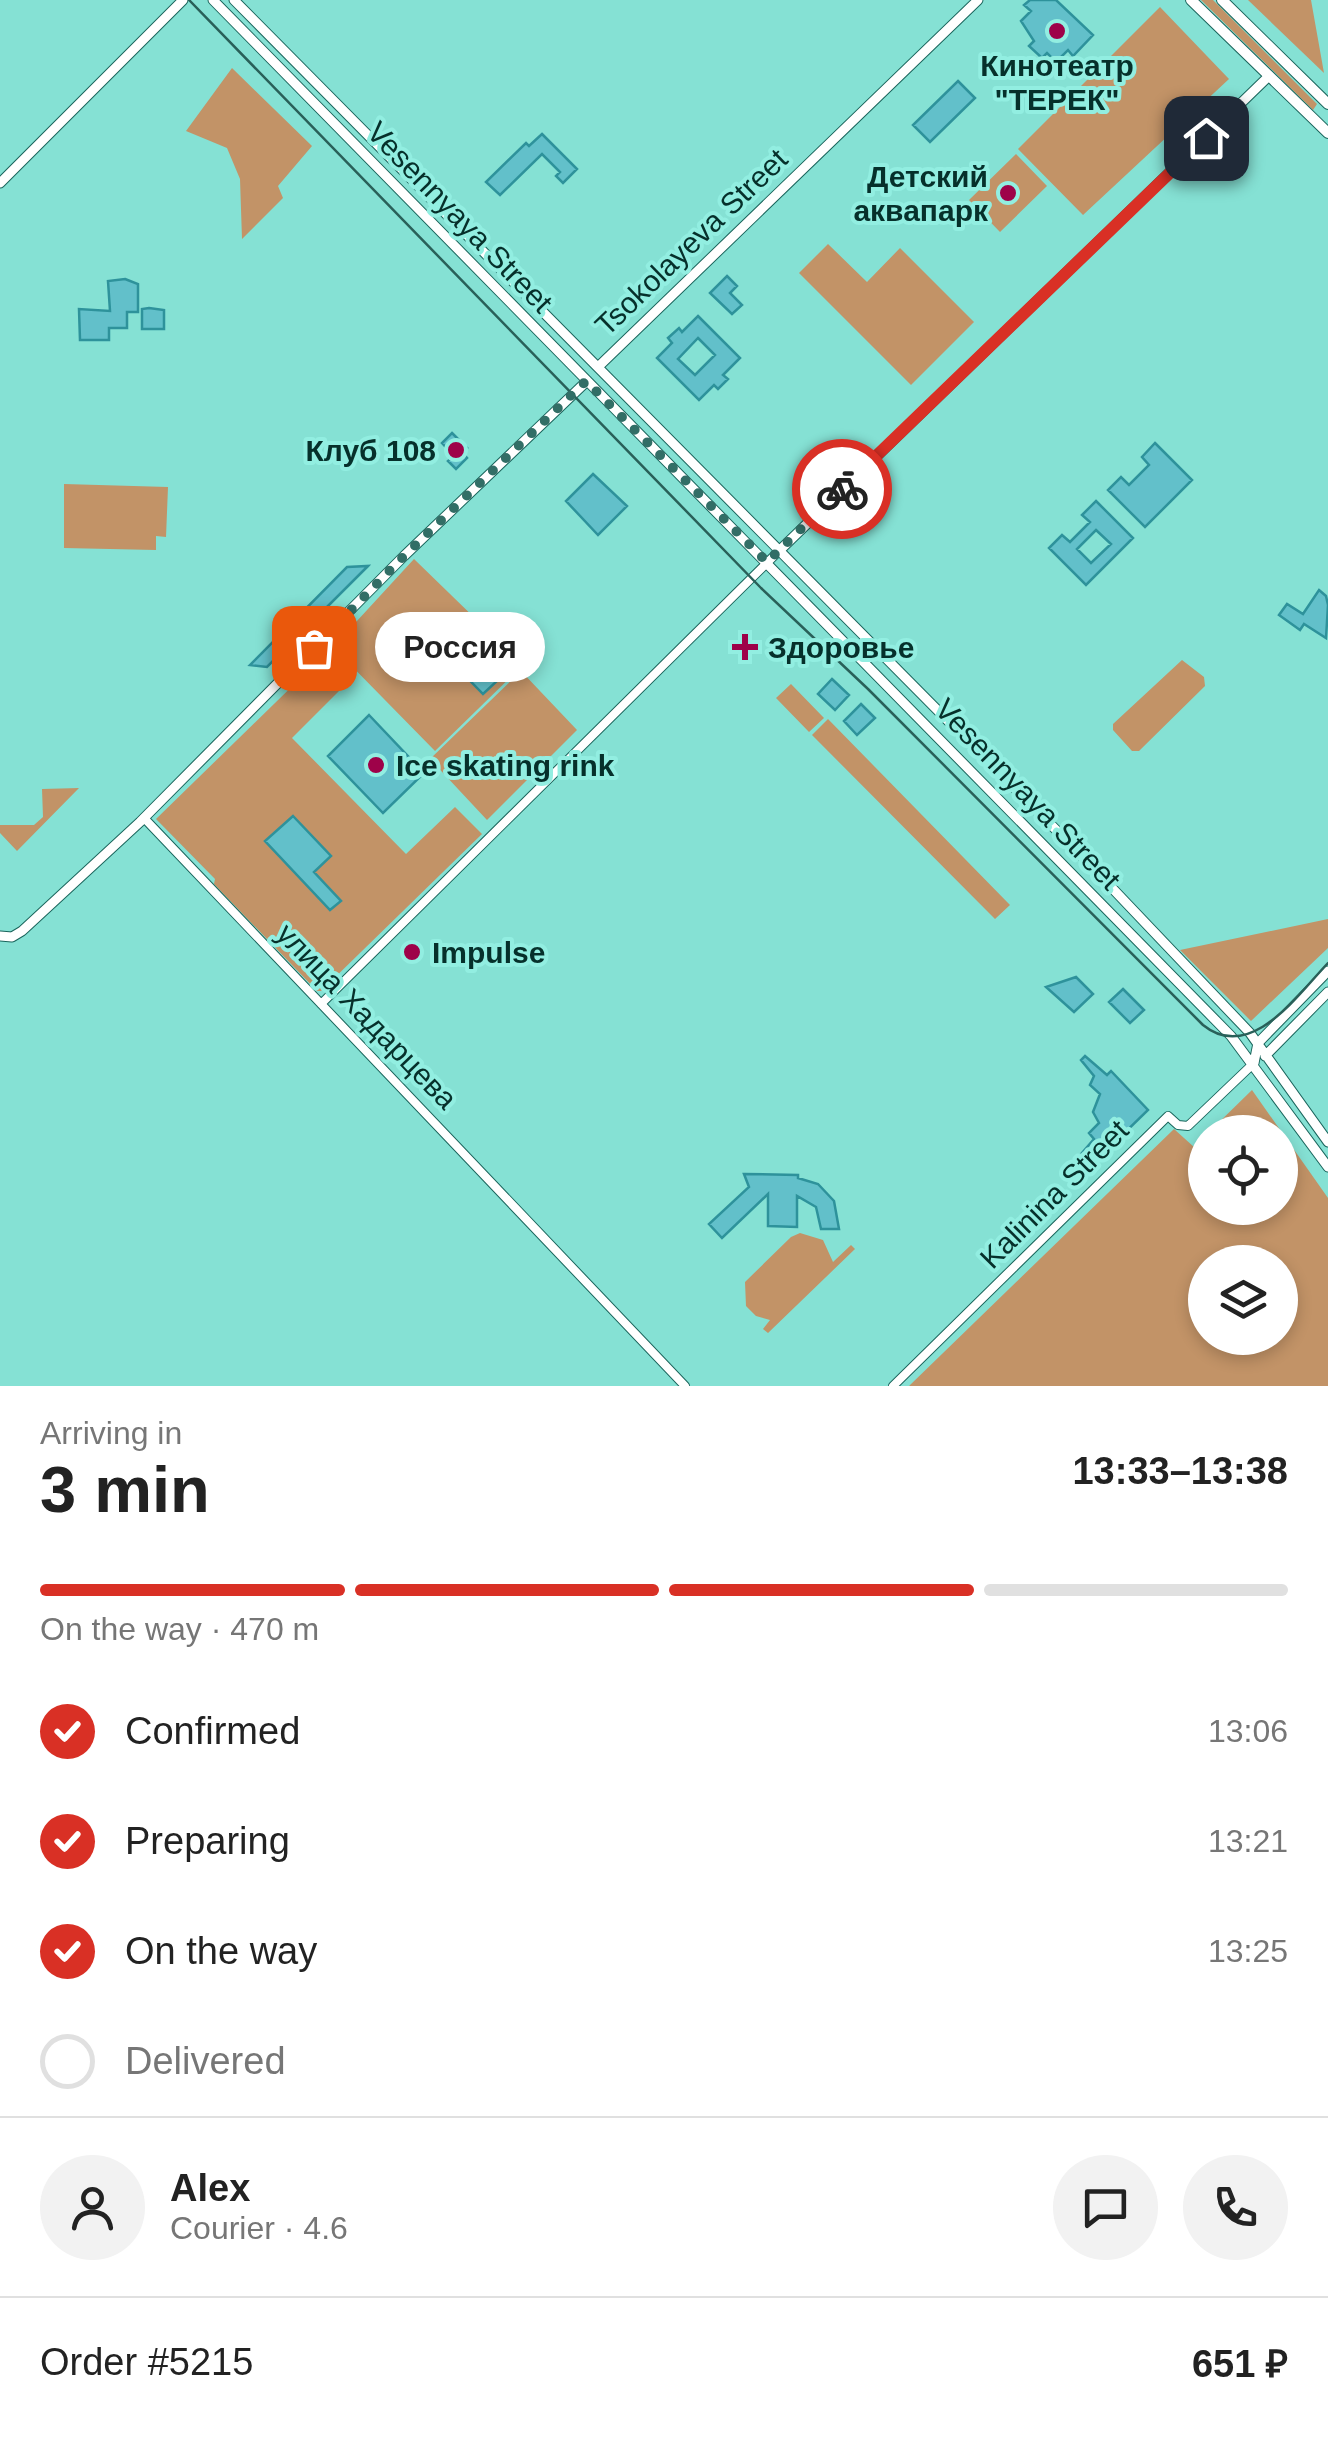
<!DOCTYPE html>
<meta charset="utf-8">
<style>
body{margin:0;font-family:Helvetica,sans-serif;background:#f2f2f2;color:#222;height:100vh;display:flex;flex-direction:column;font-size:38px;white-space:nowrap}
*{box-sizing:border-box;margin:0}
p{font-size:32px;color:#767676}
.icon{flex:none;width:55px;height:55px;fill:none;stroke:currentColor;stroke-width:2;stroke-linecap:round;stroke-linejoin:round}
.map{position:relative;height:1386px;overflow:hidden}
.side{display:flex;flex-direction:column;background:#fff;flex:1}
.side>*{flex:none}
.fabs{position:absolute;left:1188px;top:1115px;display:grid;gap:20px}
.fabs a{display:grid;place-items:center;width:110px;height:110px;border-radius:50%;background:#fff;box-shadow:0 5px 15px #0003;font-size:50px}
.pin{position:absolute;display:grid;place-items:center;width:85px;height:85px;color:#fff;margin:-42px;border-radius:20px;box-shadow:0 5px 15px #0006}
.courier{position:absolute;display:grid;place-items:center;width:100px;height:100px;margin:-50px;border:8px solid #d93025;border-radius:50%;background:#fff;color:#222;box-shadow:0 2px 12px #0007}
.bubble{position:absolute;height:70px;border-radius:35px;background:#fff;box-shadow:0 5px 15px #0003;font-size:32px;font-weight:600;line-height:70px;text-align:center}
.head em{font-style:normal;font-weight:600}
.head div{display:flex;flex-direction:column-reverse}
.head{display:flex;align-items:center;justify-content:space-between;height:170px;padding:0 40px}
h1{font-size:65px;font-weight:600;line-height:75px}
.bar{display:grid;grid-template-columns:repeat(4,1fr);gap:15px 10px;align-content:center;height:120px;padding:0 40px}
.bar i{height:12px;border-radius:8px;background:#e0e0e0}
.bar .selected{background:#d93025}
.bar p{grid-column:span 4}
.line{display:flex;align-items:center;gap:25px;padding:0 40px;border-top:2px solid #e0e0e0}
.line div{flex:1}
.round{display:grid;place-items:center;flex:none;width:105px;height:105px;border-radius:52px;background:#f2f2f2}
ol{padding:0 40px;list-style:none}
li{display:flex;align-items:center;gap:30px;height:110px}
li p{margin-inline-start:auto}
li .icon{padding:10px;border-radius:50%;background:#d93025;color:#fff;stroke-width:4}
li:last-child{color:#767676}
li i{width:55px;height:55px;border:5px solid #e0e0e0;border-radius:50%}
.map>svg:first-child{display:block}
.green{fill:#c29367;fill-rule:evenodd}
.building{fill:#62c0ca;stroke:#2e929b;stroke-width:2.5;fill-rule:evenodd}
.lines{fill:none;stroke-linecap:round;stroke-linejoin:round}
.minor-casing{stroke:#1a655c;stroke-width:10}
.tertiary-casing{stroke:#1a655c;stroke-width:11}
.secondary-casing{stroke:#1a655c;stroke-width:12}
.minor{stroke:#fff;stroke-width:8}
.tertiary{stroke:#fff;stroke-width:9}
.secondary{stroke:#fff;stroke-width:10}
.tram{stroke:#296059;stroke-width:2.5}
.done{stroke:#326e66;stroke-width:10;stroke-dasharray:0 18}
.route{stroke:#d93025;stroke-width:12}
.poi-dot{fill:#9e0249;stroke:#92eee1;stroke-width:4}
.labels{text-anchor:middle;dominant-baseline:central;stroke-width:8;stroke-linejoin:round;paint-order:stroke}
.poi-label{font-size:30px;font-weight:bold;fill:#06302b;stroke:#92eee1;text-anchor:start}
.street-label{font-size:30px;fill:#06302b;stroke:#92eee1}
</style>
<div class="map">
<svg width="1328" height="1386" viewBox="0 0 1328 1386">
<rect width="100%" height="100%" fill="#85e1d4"/>
<path class="green" d="M1201,0H1213L1317,104L1313,110Z
M1248,0H1311L1324,73Z
M1160,7L1229,79L1083,215L1018,149Z
M232,68L312,146L278,186L283,198L242,239L240,179L227,148L186,131Z
M1016,154L1047,186L1000,232L969,200Z
M828,244L867,282L900,248L974,322L911,385L799,273Z
M64,484L168,487L166,537L156,536V550L64,548Z
M414,559L523,665L435,751L333,647Z
M1182,660L1204,677L1205,686L1139,751H1132L1113,730V724Z
M317,662L342,688L292,738L406,854L455,807L482,834L321,991H317L214,884L215,879L156,819Z
M521,671L577,730L487,820L430,759Z
M791,684L824,718L809,732L776,698Z
M828,719L1010,905L995,919L812,735Z
M79,788L17,851L0,833V825H34L43,817L42,789Z
M1328,919V948L1251,1021L1180,950Z
M1252,1090L1328,1198V1386H909L1174,1129L1194,1147L1205,1136V1208H1280V1132H1209ZM1280,1262V1338H1205V1262Z
M800,1233L823,1240L833,1262L851,1245L855,1249L768,1333L763,1329L770,1320L756,1316L746,1306L745,1282L791,1237Z"/>
<path class="building" d="M1030,0H1056L1093,35L1073,56L1068,50L1056,62L1047,53L1042,58L1029,46L1034,41L1021,21L1031,11L1024,5Z
M958,81L975,98L930,142L913,125Z
M542,134L577,169L563,183L556,176L560,172L542,154L500,195L486,182L526,143L529,146Z
M727,276L737,286L730,293L742,305L732,314L710,293Z
M125,279L138,284V312H127V328H109V340H80L79,309L110,311L108,281Z
M149,308L164,310V329H142V309Z
M698,316L740,358L723,375L728,379L718,389L714,385L699,400L657,358L672,343L668,338L679,328L682,332ZM698,338L715,355L695,375L678,359Z
M452,433L467,448L462,452L467,458L456,469L448,461L454,456L442,443Z
M1155,443L1192,480L1145,527L1108,490L1121,477L1129,485L1149,465L1142,457Z
M593,474L627,506L598,535L566,501Z
M1096,501L1133,538L1086,585L1049,548L1062,535L1070,542L1090,522L1082,515ZM1096,530L1111,544L1091,563L1077,549Z
M368,566L267,667L250,665L347,567Z
M1319,590L1326,596L1328,605L1326,638L1304,624L1300,630L1279,615L1287,604L1303,614Z
M475,628L512,667L483,694L446,656Z
M832,679L849,695L835,710L818,694Z
M861,704L875,718L857,735L844,721Z
M369,715L424,773L383,813L328,756Z
M293,816L331,856L314,872L341,901L330,910L265,841Z
M1076,977L1093,994L1074,1012L1046,987Z
M1123,989L1144,1010L1130,1023L1109,1002Z
M1085,1056L1107,1075L1111,1071L1148,1110L1105,1152L1094,1150L1087,1156L1082,1153L1094,1139L1089,1133L1099,1123L1093,1112L1100,1094L1090,1085L1094,1076L1081,1060Z
M744,1174L798,1175V1178L818,1184L834,1201L839,1229H821L816,1207L797,1196V1227L768,1226V1194L722,1238L709,1224L749,1187Z"/>
<g class="lines">
<defs>
<path id="minor" d="M144,818L685,1386
M321,1004L780,550
M893,1386L1168,1116L1178,1125L1188,1126L1254,1063"/>
<path id="tertiary" d="M213,0L1231,1036L1328,1167
M234,0L1074,848L1250,1033L1328,1142
M0,183L183,0
M598,367L978,0
M780,550L1269,76
M0,936L12,937L22,931L140,822L404,556L587,381
M1265,1056L1328,992
M1254,1063L1258,1043L1328,971"/>
<path id="secondary" d="M1191,0L1328,133
M1222,0L1328,104"/>
</defs>
<use href="#minor" class="minor-casing"/>
<use href="#tertiary" class="tertiary-casing"/>
<use href="#secondary" class="secondary-casing"/>
<use href="#minor" class="minor"/>
<use href="#tertiary" class="tertiary"/>
<use href="#secondary" class="secondary"/>
<path class="tram" d="M189,0L761,588L868,689L1203,1025C1251,1064 1299,993 1328,963"/>
</g>
<g class="lines">
<path class="done" d="M314,648L404,556L586,381L767,562L842,489"/>
<path class="route" d="M842,489L1206,138"/>
</g>
<g class="poi-dot">
<circle cx="1057" cy="31" r="10"/>
<circle cx="1008" cy="193" r="10"/>
<circle cx="456" cy="450" r="10"/>
<path d="M740 632h10v10h10v10h-10v10h-10v-10h-10v-10h10z"/>
<circle cx="376" cy="765" r="10"/>
<circle cx="412" cy="952" r="10"/>
</g>
<g class="labels">
<g class="poi-label">
<text x="1057" y="65" text-anchor="middle">Кинотеатр<tspan x="1057" dy="34">"ТЕРЕК"</tspan></text>
<text x="988" y="176" text-anchor="end">Детский<tspan x="988" dy="34">аквапарк</tspan></text>
<text x="436" y="450" text-anchor="end">Клуб 108</text>
<text x="768" y="647">Здоровье</text>
<text x="396" y="765">Ice skating rink</text>
<text x="432" y="952">Impulse</text>
</g>
<g class="street-label">
<text transform="translate(460 217) rotate(46)">Vesennyaya Street</text>
<text transform="translate(691 242) rotate(-44)">Tsokolayeva Street</text>
<text transform="translate(1028 794) rotate(46)">Vesennyaya Street</text>
<text transform="translate(367 1016) rotate(46)">улица Хадарцева</text>
<text transform="translate(1054 1194) rotate(-45)">Kalinina Street</text>
</g>
</g>
</svg>
<div class="fabs">
<a><svg class="icon" aria-label="locate" viewBox="0 0 24 24"><circle cx="12" cy="12" r="6"/><path d="M12 2v4M12 18v4M2 12h4M18 12h4"/></svg></a>
<a><svg class="icon" aria-label="layers" viewBox="0 0 24 24"><path d="M12 4l9 5-9 5-9-5zM3 14l9 5 9-5"/></svg></a>
</div>
<div class="pin" style="left:314px;top:648px;background:#ea580c"><svg class="icon" aria-label="bag" viewBox="0 0 24 24"><path d="M5 8h14l-1 12H6zM9 8a3 3 0 0 1 6 0"/></svg></div>
<div class="pin" style="left:1206px;top:138px;background:#1f2937"><svg class="icon" aria-label="home" viewBox="0 0 24 24"><path d="M3 11l9-7 9 7M6 9v11h12V9"/></svg></div>
<div class="courier" style="left:842px;top:489px"><svg class="icon" aria-label="bike" viewBox="0 0 24 24"><circle cx="6" cy="16" r="4"/><circle cx="18" cy="16" r="4"/><path d="M6 16l4-8h5l3 8M10 8l3 8H6M13 5h3"/></svg></div>
<div class="bubble" style="left:375px;top:612px;width:170px">Россия</div>
</div>
<section class="side">
<div class="head"><div><h1>3 min</h1><p>Arriving in</p></div><em>13:33–13:38</em></div>
<div class="bar"><i class="selected"></i><i class="selected"></i><i class="selected"></i><i></i><p>On the way · 470 m</p></div>
<ol>
<li><svg class="icon" aria-label="check" viewBox="0 0 24 24"><path d="M5 12l5 5 9-10"/></svg>Confirmed<p>13:06</p></li>
<li><svg class="icon" aria-label="check" viewBox="0 0 24 24"><path d="M5 12l5 5 9-10"/></svg>Preparing<p>13:21</p></li>
<li><svg class="icon" aria-label="check" viewBox="0 0 24 24"><path d="M5 12l5 5 9-10"/></svg>On the way<p>13:25</p></li>
<li><i></i>Delivered</li>
</ol>
<div class="line" style="height:180px"><a class="round"><svg class="icon" aria-label="person" viewBox="0 0 24 24"><circle cx="12" cy="8" r="4"/><path d="M4 21q1-7 8-7t8 7"/></svg></a><div><b>Alex</b><p>Courier · 4.6</p></div><a class="round"><svg class="icon" aria-label="chat" viewBox="0 0 24 24"><path d="M4 5h16v11H9l-5 4z"/></svg></a><a class="round"><svg class="icon" aria-label="phone" viewBox="0 0 24 24"><path d="M5 4h4l2 5-3 2q2 4 5 5l2-3 5 2v4C11 20 4 13 5 4z"/></svg></a></div>
<div class="line" style="height:130px"><div>Order #5215</div><b>651 ₽</b></div>
</section>
